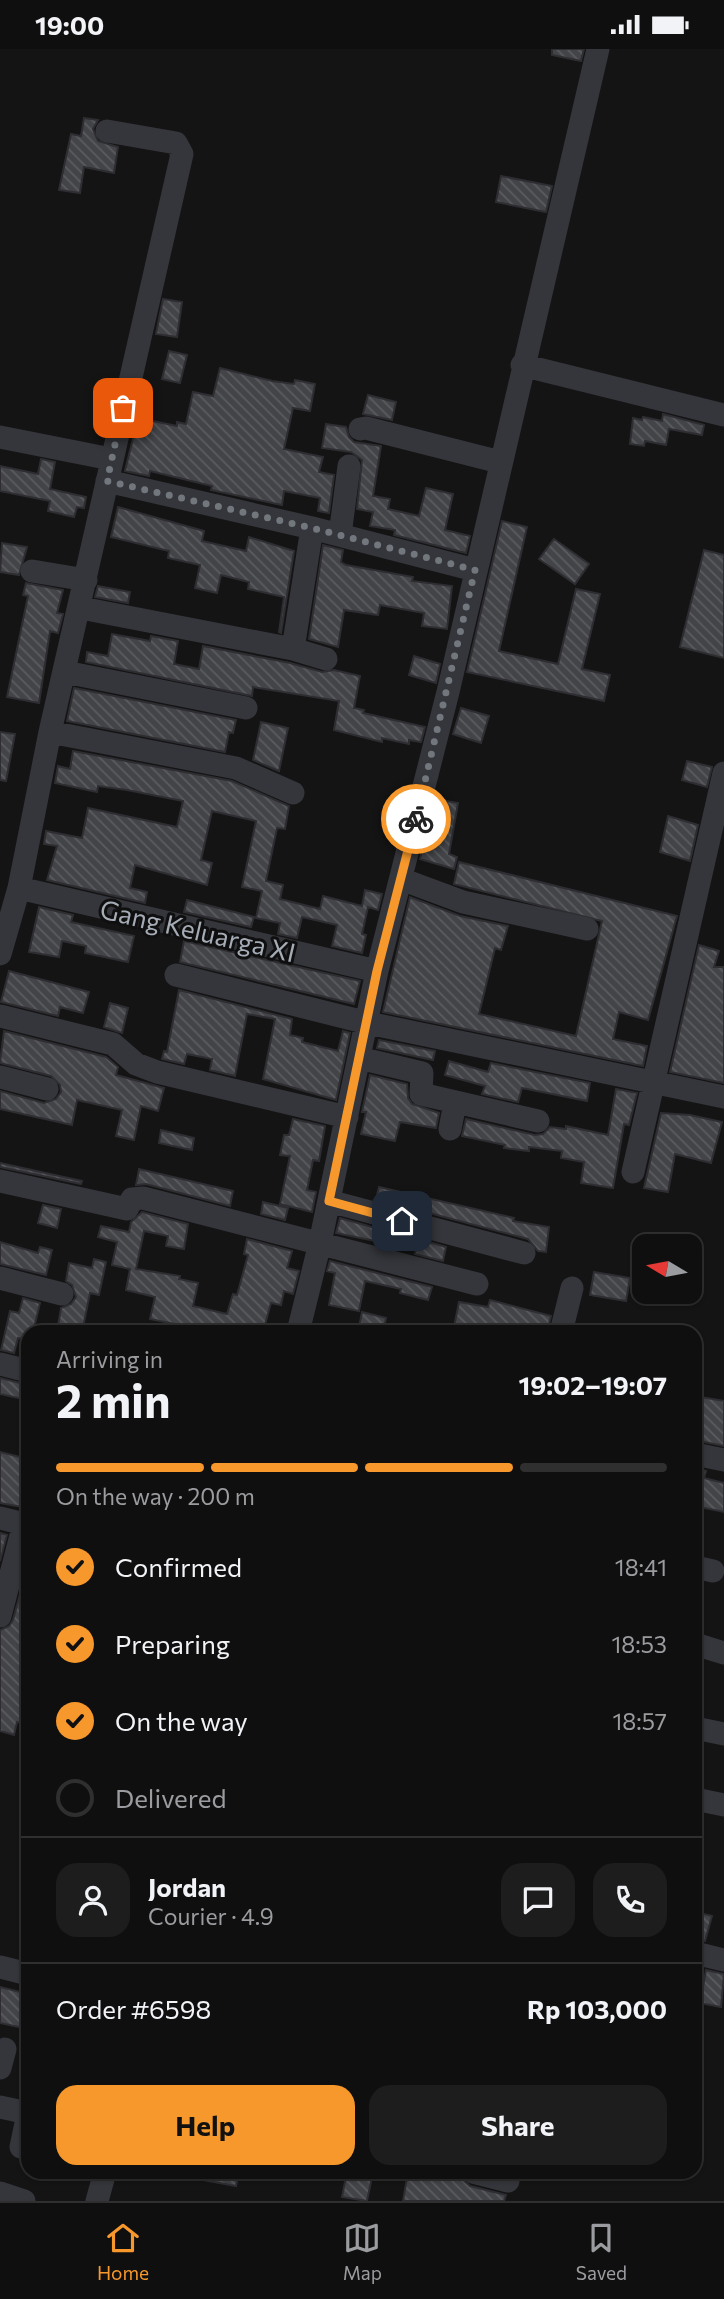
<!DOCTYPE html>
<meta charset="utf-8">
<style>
body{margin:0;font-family:Commissioner,sans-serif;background:#1d1d1e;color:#f1f3f6;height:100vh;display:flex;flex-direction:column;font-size:26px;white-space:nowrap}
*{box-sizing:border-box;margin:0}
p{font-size:23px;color:#9b9c9f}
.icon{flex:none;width:38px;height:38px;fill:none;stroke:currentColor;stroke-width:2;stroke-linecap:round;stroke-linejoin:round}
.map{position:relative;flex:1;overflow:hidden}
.drawer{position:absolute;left:21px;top:1276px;width:681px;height:854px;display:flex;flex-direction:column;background:#0f0f10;border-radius:21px;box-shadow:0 2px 5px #0004,0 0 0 2px #2f2f30}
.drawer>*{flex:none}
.needle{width:46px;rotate:280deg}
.buttons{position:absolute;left:632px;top:1185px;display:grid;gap:14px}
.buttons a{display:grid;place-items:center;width:70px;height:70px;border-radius:14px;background:#0f0f10;box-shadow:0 2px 5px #0004,0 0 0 2px #2f2f30;font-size:35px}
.pin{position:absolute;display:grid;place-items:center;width:60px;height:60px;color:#fff;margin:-30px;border-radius:14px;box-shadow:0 4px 10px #0006}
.courier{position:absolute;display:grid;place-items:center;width:70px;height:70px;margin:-35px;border:5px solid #f6982b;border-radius:50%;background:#fff;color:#222;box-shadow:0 2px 9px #0007}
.summary em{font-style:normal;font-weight:700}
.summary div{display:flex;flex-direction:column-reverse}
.summary{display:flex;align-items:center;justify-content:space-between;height:119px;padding:0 35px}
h1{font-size:46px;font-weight:700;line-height:52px}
.bar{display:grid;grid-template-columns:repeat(4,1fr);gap:10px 7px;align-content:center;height:84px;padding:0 35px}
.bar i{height:9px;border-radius:5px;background:#2f2f30}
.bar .selected{background:#f6982b}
.bar p{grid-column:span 4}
.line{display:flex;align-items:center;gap:18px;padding:0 35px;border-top:2px solid #2f2f30}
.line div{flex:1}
.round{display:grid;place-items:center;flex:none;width:74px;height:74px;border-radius:21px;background:#1d1d1e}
ol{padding:0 35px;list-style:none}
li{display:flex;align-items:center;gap:21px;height:77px}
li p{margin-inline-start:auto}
li .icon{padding:7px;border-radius:50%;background:#f6982b;color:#111;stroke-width:4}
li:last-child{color:#9b9c9f}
li i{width:38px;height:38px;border:4px solid #2f2f30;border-radius:50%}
.cta{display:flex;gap:14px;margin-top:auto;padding:14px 35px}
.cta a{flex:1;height:80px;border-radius:21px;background:#f6982b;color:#111;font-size:28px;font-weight:700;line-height:80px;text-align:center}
.cta a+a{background:#1d1d1e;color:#f1f3f6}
.status{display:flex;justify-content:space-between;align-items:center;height:49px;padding:0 35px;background:#0f0f10;direction:ltr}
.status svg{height:19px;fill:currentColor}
.tab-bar{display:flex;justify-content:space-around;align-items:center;height:98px;border-top:2px solid #2f2f30;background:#0f0f10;font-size:19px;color:#9b9c9f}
.tab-bar a{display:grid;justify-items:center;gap:4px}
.tab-bar .selected{color:#f6982b}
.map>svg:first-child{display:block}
.building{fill:url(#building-back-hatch);stroke:#2e2e32;stroke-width:2}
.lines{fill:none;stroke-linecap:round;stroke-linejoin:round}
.minor{stroke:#35363b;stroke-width:23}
.done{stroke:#72777e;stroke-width:7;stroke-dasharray:0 12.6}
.route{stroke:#f6982b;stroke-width:9}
.labels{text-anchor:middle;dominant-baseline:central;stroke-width:6;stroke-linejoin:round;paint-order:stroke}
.street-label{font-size:26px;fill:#a5acb6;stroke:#0f0f10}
</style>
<div class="status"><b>19:00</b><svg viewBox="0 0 49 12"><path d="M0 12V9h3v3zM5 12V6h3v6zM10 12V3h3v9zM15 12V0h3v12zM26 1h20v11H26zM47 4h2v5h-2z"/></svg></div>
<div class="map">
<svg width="724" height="2152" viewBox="0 0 724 2152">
<defs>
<pattern id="building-back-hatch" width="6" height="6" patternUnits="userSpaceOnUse" patternTransform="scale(1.75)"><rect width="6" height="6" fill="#434448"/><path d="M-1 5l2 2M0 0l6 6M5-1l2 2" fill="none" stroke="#5b5c60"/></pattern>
</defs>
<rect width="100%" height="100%" fill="#141415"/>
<path class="building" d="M552,0H584L581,12L552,6Z
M84,69L98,71L93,80L98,92L118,98L114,124L84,118L80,144L59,141L71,85L81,87Z
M501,127L552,137L546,163L496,153Z
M163,250L182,253L177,288L156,285Z
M169,302L187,306L180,334L162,330Z
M220,319L272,332L294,335L295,331L315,335L310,362L293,359L284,400L323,408L319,423L334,426L329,464L318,462L320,449L284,442L282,456L211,441L212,437L150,422L149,427L125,422L138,369L177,377V373L186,375L193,343L213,347Z
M368,346L396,353L392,371L363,365Z
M663,365L704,376L702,386L669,380L666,396L645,392L644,397L630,395L633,369L642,371L643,368L662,372Z
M326,375L346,378L349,388L354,393L381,397L373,447L390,450L388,460L419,467L426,439L453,445L445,481L470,487L466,504L394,486L395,481L370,477L373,463L357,460L362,411L351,403L322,399Z
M41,410L55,413L50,440L86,448L84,459L77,458L74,468L48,462L50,452L0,442V417L38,425Z
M118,458L204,482L202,492L246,502L249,488L294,502L281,584L279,583L284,548L248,540L249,533L221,526L217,544L195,539L200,516L168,509L169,502L111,488Z
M502,472L527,478L499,602L558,615L576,540L600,545L582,620L610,626L604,652L467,623Z
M554,490L589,515L575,535L539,510Z
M2,494L27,498L19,526L0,523Z
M323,496L343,501L341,513L346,516L413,528L412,532L452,537L447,580L422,577L424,564L380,556L378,566L344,561L338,598L309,590Z
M704,501L724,506V609L680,598Z
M26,534L63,541L57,564L63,565L58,584L50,582L39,654L7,648L28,547L23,546Z
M98,537L130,543L128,554L95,548Z
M112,585L150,592L151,587L178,592L174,615L199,620L203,597L290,614L322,623L334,621L360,627L354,659L364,661L363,664L425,678L421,693L409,691V695L382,689V693L334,681L339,652L253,638L252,647L86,613L87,603L108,607Z
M414,607L440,615L436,634L409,626Z
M74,639L236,671L233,684L229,683L225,703L67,672Z
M461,659L489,667L481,694L453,685Z
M261,673L288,679L279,722L253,711Z
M0,683L15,685L6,732L0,731Z
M73,702L232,732L289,757L285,780L277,779L266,832L283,836L280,850L320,860L323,847L362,857L365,841L382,845L378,861L368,858L362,885L366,886L362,904L332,897L337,876L302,868L297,889L278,885L280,874L256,869L262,842L242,838L256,772L212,762L201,811L212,814L207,836L135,816L130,839L147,843L145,854L47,831L57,797L44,795L46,782L82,789L88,759L177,778L183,752L127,741L98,737L97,743L55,734L58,717L70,720Z
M687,712L712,718L707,738L682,731Z
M435,750L458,754L449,805L457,808L454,820L420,810Z
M668,767L698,776L690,812L660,803Z
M459,813L677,867L648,971L619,963L613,990L647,997L643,1017L383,963L410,848L460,867L508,877L501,901L495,899L479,965L576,987L602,872L454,835Z
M187,851L254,868L251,878L184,863Z
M39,858L73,866L71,873L134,887L128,913L85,904L86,897L62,892L59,908L29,903Z
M184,892L360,932L354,955L180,913Z
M699,896L719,902L714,918H724V1034L670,1023Z
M9,922L89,943L83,964L60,958L58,967L1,953Z
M179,941L292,970L290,986L303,989L302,993L338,1002L343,982L350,984L336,1051L263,1030L275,970L247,965L235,1027L210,1021L212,1010L187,1005L184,1015L162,1010L164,1002L167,1003Z
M110,954L128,959L122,984L104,978Z
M4,982L106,1008L118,1018L116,1026L164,1039L158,1062L141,1057L134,1091L116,1087L122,1061L77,1051L72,1076L0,1060V1042L44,1054L56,1050L61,1043L60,1036L51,1027L0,1014Z
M379,991L435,1002L433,1011L377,999Z
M449,1012L488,1023L491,1014L590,1034L587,1052L522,1039L518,1053L482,1045L485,1037L445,1026Z
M370,1026L407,1035L408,1049L412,1055L439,1064L436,1079L400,1073L395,1092L361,1085L366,1063H362Z
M616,1040L637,1044L629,1076L624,1075L613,1139L581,1134L584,1113L561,1109L562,1102L529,1098V1102L504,1099L505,1096L462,1087L466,1070L535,1086L543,1085L550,1078L566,1080V1077L608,1086Z
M661,1064L690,1066L722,1073L711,1114L675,1105L668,1143L644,1139Z
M293,1070L325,1077L319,1112L313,1111L307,1141L316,1143L312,1163L280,1155L290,1107L280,1106L284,1086H289Z
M161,1081L194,1089L192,1101L159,1094Z
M0,1114L82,1132L81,1135L0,1118Z
M139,1120L233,1142L230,1157L146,1135L136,1136Z
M379,1138L514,1169L513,1172L549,1178L546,1203L538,1202L528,1190L376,1150Z
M263,1153L288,1159L285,1171L261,1165Z
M43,1156L61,1160L57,1179L38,1174Z
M142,1163L188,1175L184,1200L166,1197L168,1187L144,1182L136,1220L180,1227L179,1230L198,1234L193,1257L227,1265L233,1245L237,1246L248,1206L244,1205L247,1190L292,1202L287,1219L299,1222L293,1245L284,1242L281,1256L271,1254L263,1283H214L150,1270L155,1248L126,1241L130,1220L112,1216L117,1193L98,1188L101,1177L129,1183L131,1173Z
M340,1169L393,1184L390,1195L336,1184Z
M418,1190L446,1198L443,1212L415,1205Z
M0,1193L38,1204L40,1198L52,1201L46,1226L0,1215Z
M94,1210L106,1213L99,1246L90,1244L82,1283H57L61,1259L71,1255L76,1248L72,1236L66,1232L69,1214L92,1219Z
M330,1212L432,1238L428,1251L400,1244L401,1240L365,1232L359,1262L329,1256L335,1224L327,1222Z
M594,1223L630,1229L626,1252L590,1246Z
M23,1249L40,1254L33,1283H28V1291L18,1289L14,1304L1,1301L10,1262L19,1264Z
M490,1251L551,1267L547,1283H453L459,1253L488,1258Z
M362,1263L386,1269L383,1283H358Z
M0,1329L28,1336V1351L0,1345Z
M695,1347L724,1352V1397L695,1391Z
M0,1403L28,1410V1459L0,1454Z
M695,1419L706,1422L704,1429L724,1434V1463L695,1457Z
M0,1484L7,1486L0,1512Z
M28,1515V1675L17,1673L14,1686L0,1682V1581L9,1577L13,1571Z
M695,1863L712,1867L705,1892L695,1890Z
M706,1921L724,1925L721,1958L700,1954Z
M0,1938L28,1945V1980L0,1974Z
M192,2123H239L236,2137L192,2129Z
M347,2123H373L367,2152L342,2148Z
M408,2123H433L460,2128L470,2137L506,2146L504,2152H403Z"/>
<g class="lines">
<path class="minor" d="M522,316L724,366
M360,380L366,379L500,413
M0,388L111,410
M107,432L312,479L475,521
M340,486L349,417
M32,522L86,531
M81,559L293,600L326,610
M293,600L312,479
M65,623L246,659
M50,683L236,719L293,744
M401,830L463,853L587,880
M19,839L377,922
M0,905L19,839L50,683L182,105L176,94L107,82
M176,926L368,974L724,1048
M0,967L113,995L136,1015L157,1023L347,1068
M359,1009L422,1024L421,1045L538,1072
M0,1028L47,1040
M450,1080L455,1054
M633,1123L724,724
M0,1132L127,1160L132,1150L143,1149L477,1235
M329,1152L524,1204
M0,1229L62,1245
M298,1283L320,1194L377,922L448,643L598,0
M561,1283L572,1239
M0,1315L28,1322
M695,1405L724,1411
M0,1469L28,1476
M695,1518L713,1522
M0,1567L24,1475
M695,1595L724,1604
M695,1679L724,1685
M695,1750L724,1756
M695,1904L724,1911
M0,1918L28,1925
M0,2019L5,2000
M0,2058L28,2064
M21,2098L28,2065
M473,2123L508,2132
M0,2144L24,2152
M97,2152L105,2123"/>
</g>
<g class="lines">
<path class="done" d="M123,359L107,432L312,479L475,521L416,770"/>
<path class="route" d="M402,1172L329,1152L377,922L416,770"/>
</g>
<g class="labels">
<g class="street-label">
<text transform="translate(198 881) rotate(13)">Gang Keluarga XI</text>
</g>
</g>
</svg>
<div class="buttons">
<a><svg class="needle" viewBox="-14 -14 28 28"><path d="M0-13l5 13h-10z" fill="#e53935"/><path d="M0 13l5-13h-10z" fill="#9b9c9f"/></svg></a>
</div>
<div class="pin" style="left:123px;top:359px;background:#ea580c"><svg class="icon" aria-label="bag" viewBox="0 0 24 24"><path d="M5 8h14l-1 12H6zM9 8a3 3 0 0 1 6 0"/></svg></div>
<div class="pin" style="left:402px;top:1172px;background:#1f2937"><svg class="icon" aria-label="home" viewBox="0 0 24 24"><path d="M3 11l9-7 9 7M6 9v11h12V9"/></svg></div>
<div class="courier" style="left:416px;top:770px"><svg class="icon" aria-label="bike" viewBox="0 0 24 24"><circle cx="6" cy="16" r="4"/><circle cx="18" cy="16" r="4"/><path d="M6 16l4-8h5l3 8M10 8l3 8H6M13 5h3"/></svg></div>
<section class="drawer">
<div class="summary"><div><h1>2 min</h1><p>Arriving in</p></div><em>19:02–19:07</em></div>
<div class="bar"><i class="selected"></i><i class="selected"></i><i class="selected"></i><i></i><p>On the way · 200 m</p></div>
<ol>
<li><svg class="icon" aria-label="check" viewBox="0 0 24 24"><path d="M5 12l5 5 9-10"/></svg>Confirmed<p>18:41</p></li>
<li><svg class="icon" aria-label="check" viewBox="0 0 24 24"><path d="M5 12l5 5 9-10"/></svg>Preparing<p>18:53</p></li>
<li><svg class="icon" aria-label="check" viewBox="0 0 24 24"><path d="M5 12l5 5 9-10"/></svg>On the way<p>18:57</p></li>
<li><i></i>Delivered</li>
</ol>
<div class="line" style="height:126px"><a class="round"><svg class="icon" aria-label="person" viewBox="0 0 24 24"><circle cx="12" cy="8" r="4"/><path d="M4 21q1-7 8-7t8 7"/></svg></a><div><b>Jordan</b><p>Courier · 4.9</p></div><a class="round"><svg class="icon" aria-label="chat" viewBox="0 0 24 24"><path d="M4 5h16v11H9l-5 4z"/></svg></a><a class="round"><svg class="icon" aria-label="phone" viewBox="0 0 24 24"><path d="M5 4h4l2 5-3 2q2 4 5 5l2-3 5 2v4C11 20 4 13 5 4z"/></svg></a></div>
<div class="line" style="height:91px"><div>Order #6598</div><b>Rp 103,000</b></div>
<div class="cta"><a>Help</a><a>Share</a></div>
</section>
</div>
<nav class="tab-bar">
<a class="selected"><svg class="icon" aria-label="home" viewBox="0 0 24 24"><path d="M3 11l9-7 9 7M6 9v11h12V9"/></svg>Home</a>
<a><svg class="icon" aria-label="map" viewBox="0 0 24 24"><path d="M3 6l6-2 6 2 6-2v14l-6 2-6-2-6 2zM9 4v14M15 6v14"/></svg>Map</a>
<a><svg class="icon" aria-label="saved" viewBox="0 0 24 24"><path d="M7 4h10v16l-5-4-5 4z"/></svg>Saved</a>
</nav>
